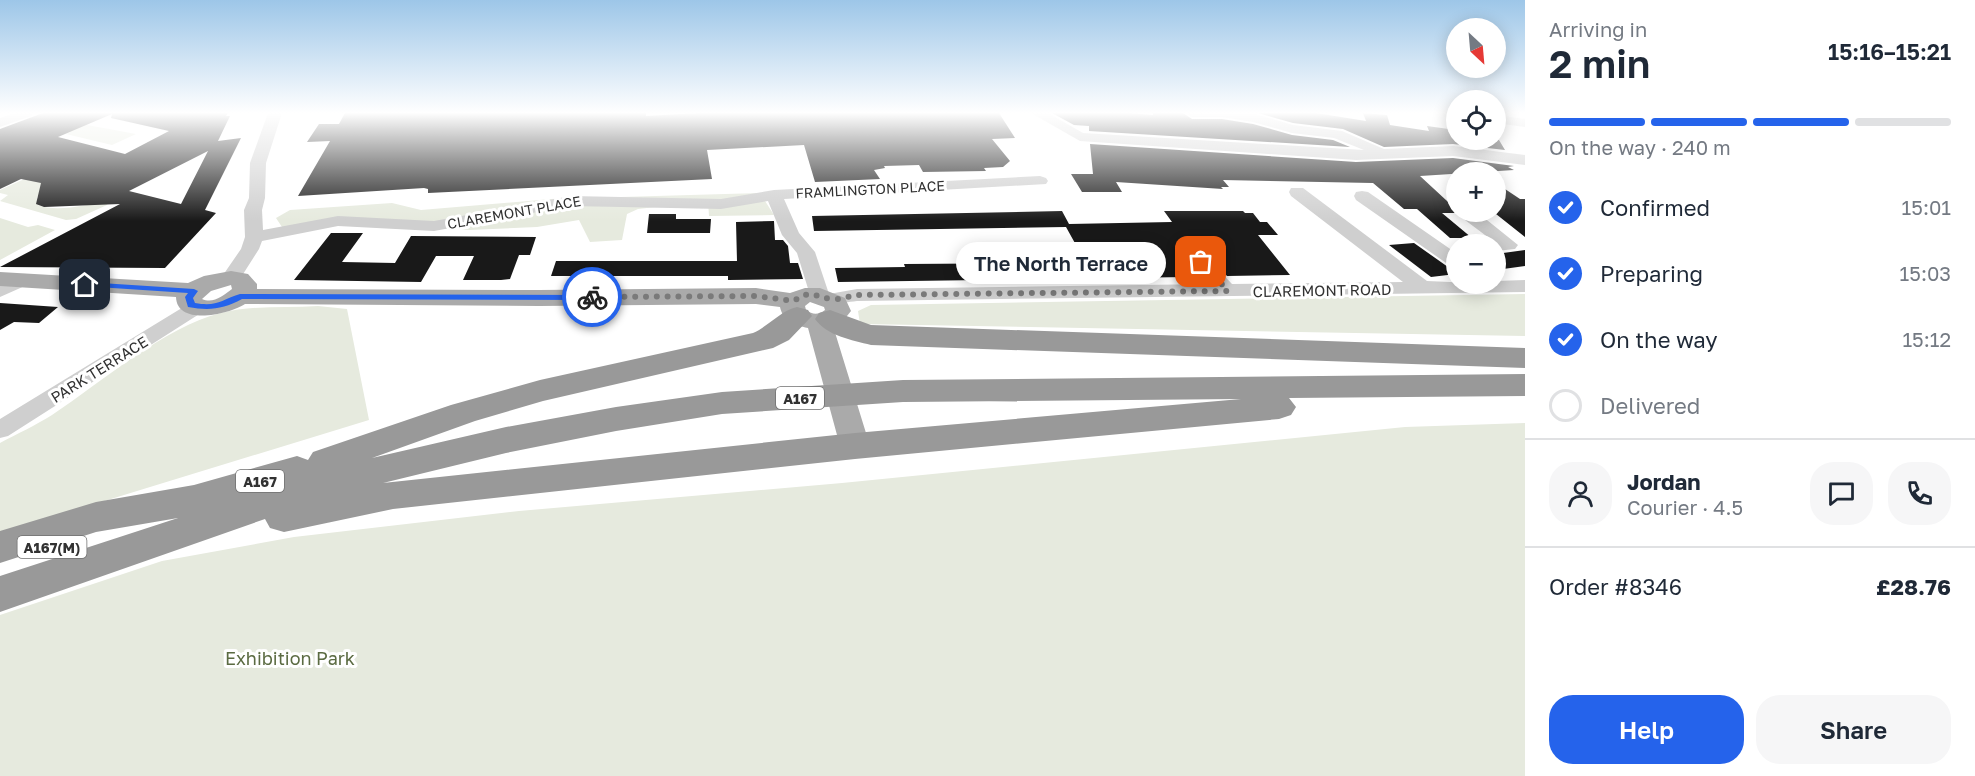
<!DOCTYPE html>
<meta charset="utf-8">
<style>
body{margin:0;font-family:"Golos Text",sans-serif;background:#f6f6f7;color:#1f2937;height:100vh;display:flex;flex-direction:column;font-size:22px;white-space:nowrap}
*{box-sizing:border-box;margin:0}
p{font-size:20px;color:#747a83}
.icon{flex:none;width:33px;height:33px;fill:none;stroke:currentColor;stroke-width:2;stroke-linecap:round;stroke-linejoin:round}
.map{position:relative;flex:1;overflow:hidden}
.panel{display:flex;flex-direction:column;background:#fff;width:450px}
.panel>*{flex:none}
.needle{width:39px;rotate:154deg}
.buttons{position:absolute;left:1446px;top:18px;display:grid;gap:12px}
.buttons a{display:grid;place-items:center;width:60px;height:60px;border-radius:50%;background:#fff;box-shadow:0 3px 15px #0003;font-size:30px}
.pin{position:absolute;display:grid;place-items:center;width:51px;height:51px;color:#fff;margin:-26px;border-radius:12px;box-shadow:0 3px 9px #0006}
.courier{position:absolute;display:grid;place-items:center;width:60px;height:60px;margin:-30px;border:4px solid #2563eb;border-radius:50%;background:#fff;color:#222;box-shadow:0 2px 8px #0007}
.bubble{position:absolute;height:42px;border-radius:21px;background:#fff;box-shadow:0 3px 15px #0003;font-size:20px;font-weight:600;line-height:42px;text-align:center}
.overview em{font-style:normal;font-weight:600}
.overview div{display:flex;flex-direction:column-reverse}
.overview{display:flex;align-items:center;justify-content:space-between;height:102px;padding:0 24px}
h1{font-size:39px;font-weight:600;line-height:45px}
.bar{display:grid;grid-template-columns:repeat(4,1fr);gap:9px 6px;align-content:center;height:72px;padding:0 24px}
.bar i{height:8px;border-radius:4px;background:#e0e1e3}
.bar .on{background:#2563eb}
.bar p{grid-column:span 4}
.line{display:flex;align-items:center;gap:15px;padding:0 24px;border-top:2px solid #e0e1e3}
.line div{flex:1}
.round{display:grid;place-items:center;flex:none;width:63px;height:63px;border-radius:24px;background:#f6f6f7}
ol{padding:0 24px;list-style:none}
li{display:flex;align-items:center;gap:18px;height:66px}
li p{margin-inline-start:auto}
li .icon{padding:6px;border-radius:50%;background:#2563eb;color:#fff;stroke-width:4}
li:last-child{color:#747a83}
li i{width:33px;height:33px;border:3px solid #e0e1e3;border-radius:50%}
.primary-button{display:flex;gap:12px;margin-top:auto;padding:12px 24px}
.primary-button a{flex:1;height:69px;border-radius:24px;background:#2563eb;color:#fff;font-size:24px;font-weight:600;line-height:69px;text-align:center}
.primary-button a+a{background:#f6f6f7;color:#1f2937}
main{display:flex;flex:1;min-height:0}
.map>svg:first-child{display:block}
.green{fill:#e6eade}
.building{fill:#191919;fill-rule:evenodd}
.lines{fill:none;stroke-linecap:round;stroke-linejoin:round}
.minor{fill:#cfcfcf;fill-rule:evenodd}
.major{fill:#aaa;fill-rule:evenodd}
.highway{fill:#999;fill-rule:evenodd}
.route{fill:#2563eb}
.done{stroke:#7a7a7a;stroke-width:6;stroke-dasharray:0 10.8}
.labels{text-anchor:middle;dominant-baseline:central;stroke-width:6;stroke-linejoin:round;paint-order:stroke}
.far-street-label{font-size:14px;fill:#323232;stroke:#fff}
.shield{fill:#fff;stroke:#707070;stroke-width:1.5}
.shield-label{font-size:14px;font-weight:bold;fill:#323232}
.street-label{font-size:15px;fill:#323232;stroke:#fff}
.near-park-label{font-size:18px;fill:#5b6b42;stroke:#fff}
</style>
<main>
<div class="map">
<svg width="1525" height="776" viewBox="0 0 1525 776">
<rect width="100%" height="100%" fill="#fff"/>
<path class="green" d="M60,120L136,134L112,145L66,134L70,132Z
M40,172L60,177L37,197L38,205C58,213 88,204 109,201L107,205L76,219L66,220L0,201L8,195L0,193V190Z
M760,193L774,215L709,216L708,201L638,209L627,214L622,240L590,242L579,220L537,227L470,230L347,223L282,227L276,218L290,210L392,203L421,210L551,199Z
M0,218L28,227L38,225L55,230L0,260Z
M1525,294V336L860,324L858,311L871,305Z
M318,306L347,309L369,420L0,533V443C17,434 36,425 52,415C102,382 164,327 221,313C252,305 286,308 318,306Z
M1525,423V776H0V615L162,561L294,537L519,511L842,483L1405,427Z"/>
<path class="building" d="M43,113H228L226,116H230L218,141L241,138L205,210L216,213L165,268L0,267L120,204L44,207L36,204L41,183L21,179L0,189V129ZM112,114L111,118L169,131L125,154L58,137ZM208,151L181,204L129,191Z
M345,113H646V116L698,113H999L1015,138L992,139L1010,161L1003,167L984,168L986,171L923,172L919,165L884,166L885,168L874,170L880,179L815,182L804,145L707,150L712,179L428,193V189L424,188L298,196L330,141L307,142L319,124H339Z
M1052,113H1130L1153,115V113H1183L1192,119H1222L1253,124L1292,135L1333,140L1350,147L1089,131V126L1074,125Z
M1258,113H1316L1366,121L1363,113L1387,115L1390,125L1429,131L1427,126L1456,130V140H1499L1505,150L1453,144L1384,147L1343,129L1293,123Z
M1090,144L1356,162L1453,158L1514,166L1508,167L1514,170L1420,176L1460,213H1442L1472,238H1450L1417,209H1404L1373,183L1223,180L1229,187H1221L1223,189L1116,182L1122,192H1082L1071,174H1093Z
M1496,183L1520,199H1525V237L1496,214Z
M1062,211L1069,224L1172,222L1164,211H1243L1245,213H1253L1260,222H1267L1278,235H1258L1290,275L1227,276L1195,241H1181L1176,249L1205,281H1189L1187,277L838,282L835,268L905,267L904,264L1086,263L1066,227L814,231L812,216Z
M649,214H676V219H711L710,233H647Z
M774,221L775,240H783L788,246L790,263H798L803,279L728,280V276H551L556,261H737L736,222Z
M331,233H363L342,262L395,263L411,236L536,237L530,255H519L510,279L501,280H463L474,256H436L421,282L294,280Z
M1414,243L1448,267L1456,268V274L1431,277L1389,245Z
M1525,250V266L1496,270V254Z
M0,303L58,307L39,323L14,322L0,330Z"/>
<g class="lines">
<path class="minor" d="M14,113H33L31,116L0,127V118Z
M268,113H282L266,163L265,198L262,210L263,230L338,216L434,221L571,196L721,199L774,190L1040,176L1046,178L1048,181L1046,184L784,199L799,233L815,252L829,294L857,289L1211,284L1178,247L1181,243H1193L1232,284L1403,282L1291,196L1289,192L1291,188H1303L1427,281L1496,284V281L1525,280V292L857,301C835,304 833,304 813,299L810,295L797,253L782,235L768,201L721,209L571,206L434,231L338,226L262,241L259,249L238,282H224L221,278L241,249L245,237L244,210L249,198L250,163Z
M1031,113H1048L1083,133L1364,150L1334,138L1292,133L1253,122L1222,117H1192L1185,113L1255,114L1293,125L1342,131L1384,149L1453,146L1525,155V165L1453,156L1356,160L1080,141Z
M1441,113H1456V118L1443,116Z
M1496,115L1525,119V127L1496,123Z
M1362,191L1368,192L1456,253V266L1449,265L1356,200L1354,196L1356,192Z
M1465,212H1477L1518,245L1515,249L1496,251V244H1488L1493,241L1465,220L1462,216Z
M20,275L27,277L30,281L27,285L0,297V283Z
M197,301L204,303L207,307L204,311L8,436L0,438V419L190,303Z"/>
<path class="major" d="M231,271L248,274L257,284V289L539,290L756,288L790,293L805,288H820L845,298L851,311L843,321L833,326L870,446L866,454L855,457L844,454L840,446L808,328C794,325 783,321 780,307L756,304L539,306L245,304C230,314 177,327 176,297L0,286V272L188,283L204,276ZM231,285L232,289C223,296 213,304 202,299L211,291ZM810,302L824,307L825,310C818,315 813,315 806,310L805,306Z"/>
<path class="highway" d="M797,307L808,310L812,316L789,340L773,348L543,401L475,421L372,458L506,427L616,407L722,392L903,380L1525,374V396L1289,398L1296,407L1291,415L1279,419L855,459L393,509L284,532L270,528L265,519L0,612V576L178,518L96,532L0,563V531L96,502L194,485L297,456L308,460L313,452L451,405L540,380L753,333C769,326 780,311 797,307ZM1241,399L855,433L383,483L506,453L616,431L722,414L903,402Z
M830,310L871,325L1525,348V368L871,345C852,340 827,336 815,319L819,313Z"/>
</g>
<linearGradient id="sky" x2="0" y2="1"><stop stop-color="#9dc6e8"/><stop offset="0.51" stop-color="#fff"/><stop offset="1" stop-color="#fff" stop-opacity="0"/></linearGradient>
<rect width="1525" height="221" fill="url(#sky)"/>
<path class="route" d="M85,282L194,289L198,291L193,298L195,303C217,307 221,300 240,294L592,295L596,297L592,300L242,299C223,309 210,311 188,307L185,297L188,293L82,286L81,285Z"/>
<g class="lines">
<path class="done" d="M592,297L756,296L794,301C810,288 817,298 832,299C839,300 850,296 857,295L1228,291L1201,262"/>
</g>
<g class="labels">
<g class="far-street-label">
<text transform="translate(870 189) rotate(-3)">FRAMLINGTON PLACE</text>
<text transform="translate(514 212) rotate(-10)">CLAREMONT PLACE</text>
</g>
<g class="shield">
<rect x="776" y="387" width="48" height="22" rx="4.5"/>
<rect x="236" y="470" width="48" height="22" rx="4.5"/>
<rect x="17.5" y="536" width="69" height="22" rx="4.5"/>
</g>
<g class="shield-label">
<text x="800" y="398">A167</text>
<text x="260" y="481">A167</text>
<text x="52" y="547">A167(M)</text>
</g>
<g class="street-label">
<text transform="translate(1322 290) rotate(-1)">CLAREMONT ROAD</text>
<text transform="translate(99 369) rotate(-32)">PARK TERRACE</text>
</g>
<g class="near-park-label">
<text x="290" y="658">Exhibition Park</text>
</g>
</g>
</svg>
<div class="buttons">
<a><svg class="needle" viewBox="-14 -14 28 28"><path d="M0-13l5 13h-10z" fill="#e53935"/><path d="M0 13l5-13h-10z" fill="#747a83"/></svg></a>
<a><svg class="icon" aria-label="locate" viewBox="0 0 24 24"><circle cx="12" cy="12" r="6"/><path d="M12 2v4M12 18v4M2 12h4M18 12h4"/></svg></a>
<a>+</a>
<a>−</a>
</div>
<div class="pin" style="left:1201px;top:262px;background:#ea580c"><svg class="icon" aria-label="bag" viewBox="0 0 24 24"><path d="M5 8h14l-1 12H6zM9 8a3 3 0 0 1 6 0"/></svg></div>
<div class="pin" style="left:85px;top:285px;background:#1f2937"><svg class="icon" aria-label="home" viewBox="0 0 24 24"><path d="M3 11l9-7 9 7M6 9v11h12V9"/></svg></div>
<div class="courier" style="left:592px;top:297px"><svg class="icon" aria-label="bike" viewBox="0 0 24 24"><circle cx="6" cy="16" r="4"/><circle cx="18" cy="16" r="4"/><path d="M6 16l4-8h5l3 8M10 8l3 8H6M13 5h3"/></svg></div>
<div class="bubble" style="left:956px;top:242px;width:210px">The North Terrace</div>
</div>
<section class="panel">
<div class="overview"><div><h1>2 min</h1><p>Arriving in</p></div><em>15:16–15:21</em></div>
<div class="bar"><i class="on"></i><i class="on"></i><i class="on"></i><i></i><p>On the way · 240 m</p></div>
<ol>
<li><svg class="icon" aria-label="check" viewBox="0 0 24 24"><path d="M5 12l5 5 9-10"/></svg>Confirmed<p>15:01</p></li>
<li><svg class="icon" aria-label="check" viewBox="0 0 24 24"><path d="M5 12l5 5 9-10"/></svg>Preparing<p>15:03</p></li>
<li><svg class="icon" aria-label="check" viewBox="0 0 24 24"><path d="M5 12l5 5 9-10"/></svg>On the way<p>15:12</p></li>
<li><i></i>Delivered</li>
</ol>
<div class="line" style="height:108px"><a class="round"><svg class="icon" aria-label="person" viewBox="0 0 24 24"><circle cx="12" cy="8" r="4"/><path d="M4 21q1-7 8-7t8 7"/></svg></a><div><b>Jordan</b><p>Courier · 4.5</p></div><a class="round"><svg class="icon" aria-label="chat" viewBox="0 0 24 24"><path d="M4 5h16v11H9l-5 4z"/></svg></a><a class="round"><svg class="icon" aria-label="phone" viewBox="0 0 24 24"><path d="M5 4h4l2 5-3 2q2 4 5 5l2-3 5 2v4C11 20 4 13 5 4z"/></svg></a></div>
<div class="line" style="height:78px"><div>Order #8346</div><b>£28.76</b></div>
<div class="primary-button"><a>Help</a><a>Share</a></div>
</section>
</main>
